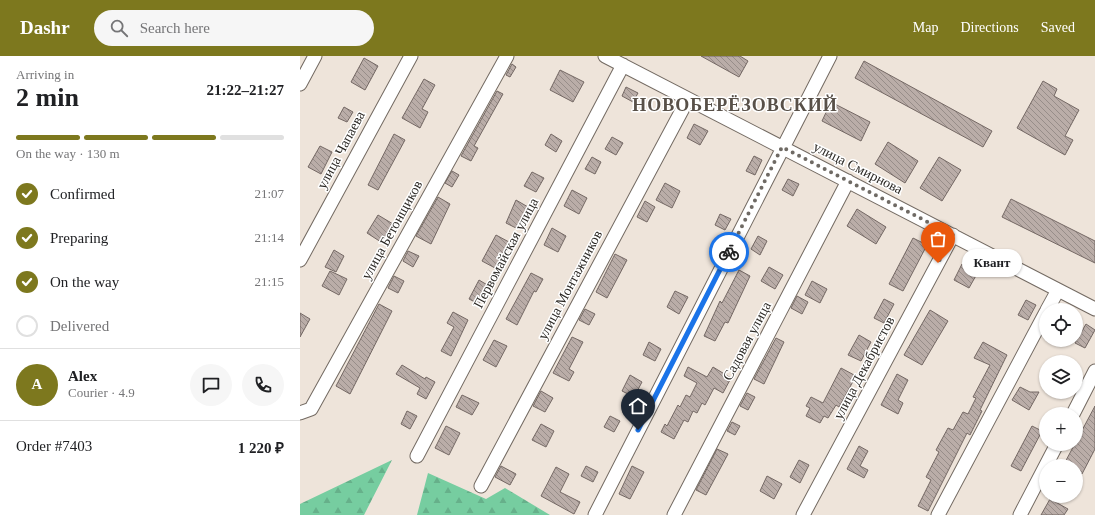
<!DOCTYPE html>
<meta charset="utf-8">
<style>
body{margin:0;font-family:"Times New Roman",serif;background:#f6f6f6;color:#202124;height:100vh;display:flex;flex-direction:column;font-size:15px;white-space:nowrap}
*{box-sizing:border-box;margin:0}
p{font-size:13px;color:#757577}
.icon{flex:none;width:22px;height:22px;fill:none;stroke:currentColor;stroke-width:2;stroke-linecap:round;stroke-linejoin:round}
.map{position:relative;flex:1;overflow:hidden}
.panel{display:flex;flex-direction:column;background:#fff;width:300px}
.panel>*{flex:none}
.buttons{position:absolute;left:739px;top:247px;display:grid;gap:8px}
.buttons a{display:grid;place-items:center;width:44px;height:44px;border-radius:50%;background:#fff;box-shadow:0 1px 3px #0004;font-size:20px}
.pin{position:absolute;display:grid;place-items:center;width:34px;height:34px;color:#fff;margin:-41px -17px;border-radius:50% 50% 50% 0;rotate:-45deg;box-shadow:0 0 4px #0007}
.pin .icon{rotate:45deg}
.courier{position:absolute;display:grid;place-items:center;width:40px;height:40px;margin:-20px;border:3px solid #1a73e8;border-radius:50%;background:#fff;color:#222;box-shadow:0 1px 5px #0007}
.bubble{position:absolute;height:28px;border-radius:14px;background:#fff;box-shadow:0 1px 3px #0004;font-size:13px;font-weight:600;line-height:28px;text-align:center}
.overview em{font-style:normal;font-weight:600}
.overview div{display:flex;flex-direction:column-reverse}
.overview{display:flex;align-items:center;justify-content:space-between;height:68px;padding:0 16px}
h1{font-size:26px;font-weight:600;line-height:30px}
.bar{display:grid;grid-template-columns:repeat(4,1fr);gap:6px 4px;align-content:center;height:48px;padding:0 16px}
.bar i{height:5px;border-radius:3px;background:#e0e0e0}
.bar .selected{background:#7d781e}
.bar p{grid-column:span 4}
.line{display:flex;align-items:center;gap:10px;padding:0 16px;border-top:1px solid #e0e0e0}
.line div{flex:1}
.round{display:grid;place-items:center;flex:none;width:42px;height:42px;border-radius:21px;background:#f6f6f6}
ol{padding:0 16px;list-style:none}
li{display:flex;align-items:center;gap:12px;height:44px}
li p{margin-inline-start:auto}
li .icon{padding:4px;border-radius:50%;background:#7d781e;color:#fff;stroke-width:4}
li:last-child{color:#757577}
li i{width:22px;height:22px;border:2px solid #e0e0e0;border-radius:50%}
header{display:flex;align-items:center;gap:24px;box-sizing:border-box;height:56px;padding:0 20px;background:#7d781e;color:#fff}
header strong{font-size:19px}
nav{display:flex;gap:22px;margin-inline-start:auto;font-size:14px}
.search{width:280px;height:36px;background:#f6f6f6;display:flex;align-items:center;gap:10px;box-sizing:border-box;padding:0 14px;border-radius:22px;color:#757577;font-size:15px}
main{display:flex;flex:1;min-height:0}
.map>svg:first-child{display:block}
.forest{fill:url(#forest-firs)}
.building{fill:url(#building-back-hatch);stroke:#746864}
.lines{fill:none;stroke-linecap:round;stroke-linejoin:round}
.minor-casing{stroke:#736a62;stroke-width:15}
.minor{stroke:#fff;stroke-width:13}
.done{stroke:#6f6a64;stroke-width:4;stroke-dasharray:0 7.2}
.route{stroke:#1a73e8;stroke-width:5}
.labels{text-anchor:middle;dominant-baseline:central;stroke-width:3;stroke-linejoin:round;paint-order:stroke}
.street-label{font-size:14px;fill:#2b2824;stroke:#fff}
.district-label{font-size:18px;font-weight:bold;letter-spacing:1px;fill:#585048;stroke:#fff}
</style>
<header>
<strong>Dashr</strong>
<div class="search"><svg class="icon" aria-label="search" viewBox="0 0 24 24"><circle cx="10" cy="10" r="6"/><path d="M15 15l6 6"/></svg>Search here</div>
<nav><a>Map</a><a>Directions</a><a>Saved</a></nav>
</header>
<main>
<section class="panel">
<div class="overview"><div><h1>2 min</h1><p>Arriving in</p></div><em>21:22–21:27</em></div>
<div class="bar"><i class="selected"></i><i class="selected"></i><i class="selected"></i><i></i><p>On the way · 130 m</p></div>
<ol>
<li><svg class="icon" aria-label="check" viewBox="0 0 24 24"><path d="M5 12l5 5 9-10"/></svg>Confirmed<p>21:07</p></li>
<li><svg class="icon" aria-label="check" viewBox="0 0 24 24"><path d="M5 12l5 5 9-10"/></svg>Preparing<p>21:14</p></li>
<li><svg class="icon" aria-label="check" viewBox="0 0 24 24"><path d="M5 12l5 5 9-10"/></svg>On the way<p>21:15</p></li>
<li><i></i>Delivered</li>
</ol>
<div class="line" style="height:72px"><b class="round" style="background:#7d781e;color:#fff">A</b><div><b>Alex</b><p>Courier · 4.9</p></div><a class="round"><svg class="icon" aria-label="chat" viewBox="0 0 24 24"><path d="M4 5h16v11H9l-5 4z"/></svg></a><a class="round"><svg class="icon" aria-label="phone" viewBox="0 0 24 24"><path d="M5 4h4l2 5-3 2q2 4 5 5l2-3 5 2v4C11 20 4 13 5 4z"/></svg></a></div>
<div class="line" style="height:52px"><div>Order #7403</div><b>1 220 ₽</b></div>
</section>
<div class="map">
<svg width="795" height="459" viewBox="0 0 795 459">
<defs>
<pattern id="forest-firs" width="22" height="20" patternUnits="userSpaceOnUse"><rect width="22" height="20" fill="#76cda0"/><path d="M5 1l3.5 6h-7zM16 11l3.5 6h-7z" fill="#66b08a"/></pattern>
<pattern id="building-back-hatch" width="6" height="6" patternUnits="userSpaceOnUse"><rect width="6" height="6" fill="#baada8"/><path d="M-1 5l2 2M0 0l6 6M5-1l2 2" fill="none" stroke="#978d89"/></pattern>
</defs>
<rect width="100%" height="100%" fill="#eee4da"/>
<path class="forest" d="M92,404L64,459H0V448Z
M128,417L186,443L205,432L250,459H117Z"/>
<path class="building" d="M401,0H440L448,5L439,21Z
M64,2L78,10L65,34L51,26Z
M564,5L692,75L683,91L555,22Z
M212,8L216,11L210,21L206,19Z
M260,14L284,26L273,46L250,34Z
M124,23L135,29L122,53L128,56L120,72L102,62Z
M743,25L757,33L754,40L779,54L765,80L773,84L765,99L717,72Z
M326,31L338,37L333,46L322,40Z
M197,35L203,38L174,90L178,92L171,105L161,100Z
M531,46L570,66L561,85L522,65Z
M44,51L53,56L47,66L38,62Z
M394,68L408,75L400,89L387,82Z
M94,78L105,84L78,134L68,129Z
M251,78L262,85L256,96L245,89Z
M312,81L323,87L316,99L305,93Z
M588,86L618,105L605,127L575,108Z
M20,90L32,96L21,118L8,111Z
M454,100L462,104L455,119L446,115Z
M292,101L301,106L295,118L285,113Z
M639,101L661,114L642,145L620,132Z
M152,115L159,119L152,131L145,127Z
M232,116L244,122L236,136L224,130Z
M488,123L499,128L493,140L482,134Z
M365,127L380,135L372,152L356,144Z
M272,134L287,142L279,158L264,150Z
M138,141L150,148L131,188L116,180Z
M711,143L795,185V207L702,161Z
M216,144L228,151L216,172L206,167Z
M345,145L355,151L347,166L337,161Z
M557,153L586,171L576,188L547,170Z
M420,158L431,163L425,174L415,169Z
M78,159L93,168L81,186L67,177Z
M252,172L266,180L258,196L244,189Z
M196,179L209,186L195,212L182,205Z
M458,180L467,185L460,199L451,193Z
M613,182L627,189L603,235L589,228Z
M34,194L44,200L36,216L25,211Z
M108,195L119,200L113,211L103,205Z
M315,198L327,204L307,242L296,236Z
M662,208L678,216L669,232L654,224Z
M469,211L483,219L475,233L461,225Z
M439,214L450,220L428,267L425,266L415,285L404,280L420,245L422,247Z
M30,215L47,223L39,239L22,230Z
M231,217L243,223L236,236L234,235L217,269L206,263Z
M94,220L104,225L98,237L88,232Z
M179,224L189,230L179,248L169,243Z
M512,225L527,233L520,247L505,239Z
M375,235L388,241L379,258L367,251Z
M497,240L508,246L502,258L491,252Z
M584,243L594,248L584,267L574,262Z
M726,244L736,249L728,264L718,259Z
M79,248L92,255L50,338L36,330Z
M285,253L295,258L289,269L279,264Z
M630,254L648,265L622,309L604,299Z
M153,256L168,264L151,300L141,295L154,271L147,267Z
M0,257L10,263L0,281Z
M786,268L795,274L785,292L775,287Z
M559,279L571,286L561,305L548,299Z
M272,281L283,286L269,313L274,316L269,325L253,317Z
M476,282L484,286L464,328L454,323Z
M194,284L207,290L196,311L183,304Z
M349,286L361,293L355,305L343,299Z
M683,286L707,299L680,354L682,355L670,379L667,377L628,455L618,450L631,424L626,421L639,396L636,394L648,372L653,374L663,356L668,358L676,342L673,341L690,309L674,302Z
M102,309L125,323L126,321L135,326L126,343L117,338L120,332L96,318Z
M388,311L407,321L413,311L431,322L423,337L414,332L405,349L402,347L397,357L393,355L388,366L384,364L374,383L361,376L365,368L367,370L378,349L380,351L386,339L390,341L397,327L384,320Z
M541,312L556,320L539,351L536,349L528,362L524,360L520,367L506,360L510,352L506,350L511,341L523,347Z
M597,318L608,324L598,344L603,347L598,358L581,349Z
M330,319L342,326L334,341L322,335Z
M720,331L730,336H739L729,354L712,344Z
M241,335L253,342L245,356L233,350Z
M447,337L455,341L448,354L440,350Z
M162,339L179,347L172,359L156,351Z
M795,350V393L782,418L776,415V410H763Z
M107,355L117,360L110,373L101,368Z
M310,360L320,365L314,376L304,371Z
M432,366L440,370L435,379L427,375Z
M241,368L254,375L246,391L232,384Z
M146,370L160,377L149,399L135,392Z
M732,370L742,375L721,415L711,410Z
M559,390L568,395L560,410L568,414L564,422L547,413Z
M417,393L428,398L406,439L396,434Z
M499,404L509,409L500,427L490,421Z
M201,410L216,418L210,429L195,421Z
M286,410L298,416L293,426L281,420Z
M332,410L344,416L330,443L319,438Z
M256,411L269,418L260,436L280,446L274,458L241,440Z
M467,420L482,428L474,443L460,435Z
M750,443L768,453L764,459H741Z"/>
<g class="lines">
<defs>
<path id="minor" d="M305,0L795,253
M0,28L15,0
M0,204L111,0
M747,254L758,234
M0,357L11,353L207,0
M773,358L795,315
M117,400L323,9
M181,430L388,43
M295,459L530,0
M374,459L548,125
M503,459L653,179
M638,459L746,256
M720,459L757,388"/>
</defs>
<use href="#minor" class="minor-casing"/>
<use href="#minor" class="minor"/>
</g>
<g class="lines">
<path class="done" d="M429,196L482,91L653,179L638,207"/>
<path class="route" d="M338,374L429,196"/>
</g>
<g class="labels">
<g class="street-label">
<text transform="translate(41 94) rotate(-62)">улица Чапаева</text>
<text transform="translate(558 112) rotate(27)">улица Смирнова</text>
<text transform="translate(92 174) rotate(-61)">улица Бетонщиков</text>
<text transform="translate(206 197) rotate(-62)">Первомайская улица</text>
<text transform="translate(270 229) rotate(-62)">улица Монтажников</text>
<text transform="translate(447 285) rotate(-62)">Садовая улица</text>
<text transform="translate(564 312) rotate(-62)">улица Декабристов</text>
</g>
<g class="district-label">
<text x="435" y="49">НОВОБЕРЁЗОВСКИЙ</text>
</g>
</g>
</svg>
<div class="buttons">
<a><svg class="icon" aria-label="locate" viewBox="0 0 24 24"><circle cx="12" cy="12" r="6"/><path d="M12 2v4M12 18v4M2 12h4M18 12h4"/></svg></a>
<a><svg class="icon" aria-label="layers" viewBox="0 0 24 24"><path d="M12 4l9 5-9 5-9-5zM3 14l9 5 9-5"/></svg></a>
<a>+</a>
<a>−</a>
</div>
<div class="pin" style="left:638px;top:207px;background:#ea580c"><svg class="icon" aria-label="bag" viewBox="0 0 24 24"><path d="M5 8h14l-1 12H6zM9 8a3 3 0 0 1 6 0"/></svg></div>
<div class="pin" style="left:338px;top:374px;background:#1f2937"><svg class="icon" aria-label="home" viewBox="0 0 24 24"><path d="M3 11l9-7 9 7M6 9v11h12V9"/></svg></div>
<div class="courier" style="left:429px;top:196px"><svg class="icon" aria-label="bike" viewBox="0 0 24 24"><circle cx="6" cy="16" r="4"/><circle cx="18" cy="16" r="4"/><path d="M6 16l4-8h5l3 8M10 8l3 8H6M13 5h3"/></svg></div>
<div class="bubble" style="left:662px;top:193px;width:60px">Квант</div>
</div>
</main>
